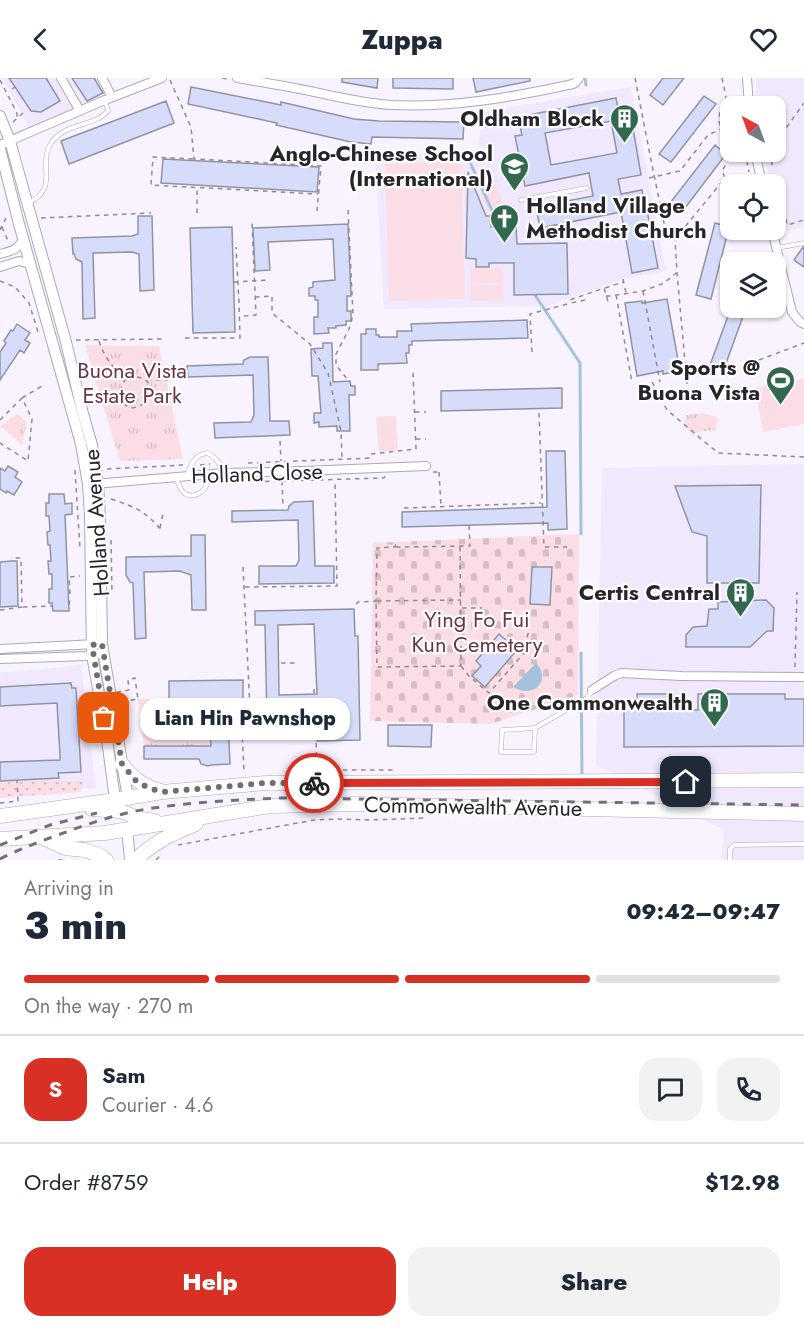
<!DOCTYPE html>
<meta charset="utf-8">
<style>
body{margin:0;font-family:Jost,sans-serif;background:#f2f2f3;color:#1f2937;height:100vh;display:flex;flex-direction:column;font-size:22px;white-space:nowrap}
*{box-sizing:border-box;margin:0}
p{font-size:20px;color:#747a83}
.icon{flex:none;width:33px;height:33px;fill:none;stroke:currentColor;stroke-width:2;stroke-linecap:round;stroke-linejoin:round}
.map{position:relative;height:782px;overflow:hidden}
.drawer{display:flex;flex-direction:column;background:#fff;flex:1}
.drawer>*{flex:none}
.needle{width:39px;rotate:319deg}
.tools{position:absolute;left:720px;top:18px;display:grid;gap:12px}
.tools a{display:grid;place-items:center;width:66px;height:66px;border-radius:12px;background:#fff;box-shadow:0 2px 4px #0004;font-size:30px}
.pin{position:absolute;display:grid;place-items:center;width:51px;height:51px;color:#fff;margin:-26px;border-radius:12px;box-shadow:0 3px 9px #0006}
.courier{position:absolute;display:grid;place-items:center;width:60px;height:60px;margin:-30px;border:4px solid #d93025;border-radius:50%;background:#fff;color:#222;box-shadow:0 2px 8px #0007}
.bubble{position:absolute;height:42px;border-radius:18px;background:#fff;box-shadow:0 2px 4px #0004;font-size:20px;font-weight:800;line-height:42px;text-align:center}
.summary em{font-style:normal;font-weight:800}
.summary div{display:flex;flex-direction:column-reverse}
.summary{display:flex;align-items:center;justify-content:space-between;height:102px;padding:0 24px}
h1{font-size:39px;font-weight:800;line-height:45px}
.bar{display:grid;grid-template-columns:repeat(4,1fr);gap:9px 6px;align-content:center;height:72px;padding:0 24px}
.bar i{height:8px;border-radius:4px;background:#e0e1e3}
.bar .active{background:#d93025}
.bar p{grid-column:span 4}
.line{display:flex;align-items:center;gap:15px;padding:0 24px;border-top:2px solid #e0e1e3}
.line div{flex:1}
.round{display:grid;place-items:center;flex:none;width:63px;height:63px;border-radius:18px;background:#f2f2f3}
.cta{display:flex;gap:12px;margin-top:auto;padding:12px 24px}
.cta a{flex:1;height:69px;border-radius:18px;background:#d93025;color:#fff;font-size:24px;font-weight:800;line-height:69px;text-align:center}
.cta a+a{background:#f2f2f3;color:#1f2937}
header{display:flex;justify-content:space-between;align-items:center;height:78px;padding:0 24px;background:#fff;font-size:27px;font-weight:800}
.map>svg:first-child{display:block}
.built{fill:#f1e8fd}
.grass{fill:url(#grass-dots)}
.cemetery{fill:url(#cemetery-stones)}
.park{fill:url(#park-tufts)}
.garden{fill:#fbdee5}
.water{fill:#a4c1dd}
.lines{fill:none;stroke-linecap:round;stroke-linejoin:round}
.stream{stroke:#a4c1dd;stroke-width:3}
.building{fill:#d6dcf9;stroke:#9194a0;stroke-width:1.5;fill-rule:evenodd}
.service-casing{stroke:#aea8b5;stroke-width:5}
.minor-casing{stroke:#aea8b5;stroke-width:10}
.tertiary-casing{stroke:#aea8b5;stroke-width:12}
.primary-casing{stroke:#aea8b5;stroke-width:15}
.path{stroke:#8e8a92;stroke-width:1.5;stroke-dasharray:4.5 4.5;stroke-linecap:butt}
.service{stroke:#fff;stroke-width:4}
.minor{stroke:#fff;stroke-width:8}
.tertiary{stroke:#fff;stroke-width:10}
.primary{stroke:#fff;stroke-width:14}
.rail{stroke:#737077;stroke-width:3;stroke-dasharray:8 8;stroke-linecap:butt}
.path-bridge{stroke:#8e8a92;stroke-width:1.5;stroke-dasharray:4.5 4.5;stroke-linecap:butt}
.done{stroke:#706d74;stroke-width:6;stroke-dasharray:0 10.8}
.route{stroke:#d93025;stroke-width:8}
.labels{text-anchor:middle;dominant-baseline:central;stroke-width:4.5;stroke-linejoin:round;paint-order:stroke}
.poi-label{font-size:22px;font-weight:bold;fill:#27252a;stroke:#fff;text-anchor:end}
.park-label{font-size:22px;fill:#6b3444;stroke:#fff}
.street-label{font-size:22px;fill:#27252a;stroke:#fff}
</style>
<header><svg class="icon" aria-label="back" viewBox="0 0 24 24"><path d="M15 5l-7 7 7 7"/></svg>Zuppa<svg class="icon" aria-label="heart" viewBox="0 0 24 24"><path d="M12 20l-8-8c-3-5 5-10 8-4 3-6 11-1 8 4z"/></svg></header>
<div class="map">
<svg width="804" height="782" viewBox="0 0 804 782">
<defs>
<pattern id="grass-dots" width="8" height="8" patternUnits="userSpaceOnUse" patternTransform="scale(1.5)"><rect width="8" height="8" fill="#fbdee5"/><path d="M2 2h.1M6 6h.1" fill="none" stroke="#d7bec5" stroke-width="1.8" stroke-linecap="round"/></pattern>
<pattern id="cemetery-stones" width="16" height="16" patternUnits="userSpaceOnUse" patternTransform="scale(1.5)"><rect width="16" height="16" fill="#fbdee5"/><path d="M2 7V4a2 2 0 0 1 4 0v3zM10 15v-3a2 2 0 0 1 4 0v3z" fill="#d7bec5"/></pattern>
<pattern id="park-tufts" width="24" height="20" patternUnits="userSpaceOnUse" patternTransform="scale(1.5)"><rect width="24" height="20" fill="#fbdee5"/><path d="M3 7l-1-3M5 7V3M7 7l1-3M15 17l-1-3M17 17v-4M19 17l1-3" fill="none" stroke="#d7bec5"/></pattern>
</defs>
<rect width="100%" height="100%" fill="#f8f3fe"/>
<path class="built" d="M2,0H98L108,16L29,49Z
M756,0H804V149L779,155L776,138V106H770L764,74H776V28H756Z
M631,9L666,193L623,201L547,228L384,231L375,80L478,73L482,34Z
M804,386V782H721L724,752L596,687L602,390Z
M81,587L96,710L0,714V595Z"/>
<path class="grass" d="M20,703H83L81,714L0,720V705Z"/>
<path class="cemetery" d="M579,456L578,617L491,646L370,643L373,465Z"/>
<path class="park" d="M85,267L159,268L183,381L120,383Z
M703,335L719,340L715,352L698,354L692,358L684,344L687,337Z
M17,336L27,344L22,367L0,348Z
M138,621L208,622L206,626L209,632L211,672L202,668H144Z"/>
<path class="garden" d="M461,83L465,221L389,223L385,86Z
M494,103L504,126L489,134L478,110Z
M503,190V205L471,206L470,191Z
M503,207L504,222L471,223V208Z
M804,301V346L763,354L755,310Z
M396,338L398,372L379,374L376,339Z"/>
<path class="water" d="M536,585C552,601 534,622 513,609Z"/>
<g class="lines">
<path class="stream" d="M585,0L586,7
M468,80L501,152
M533,214L580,285L581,456
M581,575L582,699"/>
</g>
<path class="building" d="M9,0H46L60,23L41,34L31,33Z
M72,0H94L103,15L87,23Z
M342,0H378L377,10L342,4Z
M393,0H453V11L393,10Z
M473,0H530V3L476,14Z
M663,0H684L663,27L650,17Z
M191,9L281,27V24L354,41L379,43L464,44L463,61L372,59L371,66L351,64L276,47L277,45L188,26Z
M704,18L716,26L671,84L659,76Z
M616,20L621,46L632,44L641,97L618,101L621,116L642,112L645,132H647L658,190L632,195L621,134L540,150L536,129L593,118L589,95L525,108L515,58L522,57L518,39ZM611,43L617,75L551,87L545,55Z
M166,23L174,45L69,86L61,63Z
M498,35L500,45L486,49L484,38Z
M715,67L726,76L682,134L670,125Z
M163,81L319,89L317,114L161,105Z
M468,94L486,138H490L491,149H516L517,166L567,165L568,216L514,217V185H489V189H476V181L466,180Z
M138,138H152L154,212L140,213L139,176L132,174L93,175L95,240L83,241L82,184L76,181L74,176H73L72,160L132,158L138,156Z
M715,145L729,149L711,221L696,217Z
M348,146L351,218H347V233H351V243H346V247L336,248V250H328L329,255L314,256V239H318V222H315V218H309V210L313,209V204L335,202L333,161L268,164L270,192L255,193L253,150Z
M232,149L235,254L193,255L190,150Z
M803,169H804V189L794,182Z
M667,221L680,293L663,296V293L637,298L625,225L642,223V225Z
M731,230H746L724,291L710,287Z
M527,242L528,260L412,263V267H409V275H406L407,285L378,286V292H361V256H366V251H376V257H379V259H397V253H412L411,246Z
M17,246L30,255L25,262L30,265L24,275L20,272L0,302V274L6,265L4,263L11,252L13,253Z
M323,265H332L333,304L350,303L351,308H355V317H349L350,353H337V348L319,349V344L314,345V335H321L318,298H312L311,271L323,270Z
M250,279H268L270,343H289L290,357L215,360L214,345L251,344L254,337L253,297L188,299L187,288L243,286L244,282Z
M562,310V330L441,333V313Z
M546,373H565L567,451L548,452V445L402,449V434L547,429Z
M8,388L18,394L15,399L22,404L14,417L7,413L6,415L0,411V390L5,393Z
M761,407L759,505H707V458L692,454L675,408Z
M49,416H64L65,426L72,425V436L65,437L69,533H53L52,525H49V511H52V496H49L48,483H51L50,467H48L47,454L50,453L49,438H46V425H49Z
M313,423L315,488H334V505L259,506V488H296L299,482L298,442L232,444V433L288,432L289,428L294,424Z
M191,457H205L206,532H192L191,497L180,493L144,494L146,560L135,561L133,505L130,504L126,497V479L191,478Z
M11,483H17L18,528L0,529V484Z
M532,489H552L550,527L530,526Z
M766,522L774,530L773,553H767L750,569H686V557L693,549L707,548L709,531H718V524Z
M354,531L355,558H358L360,662L317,663V632L300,633V658L264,659V645H267L265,547H255V533ZM314,546L317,616L279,617L278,547Z
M499,556L517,572L485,609L472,598L481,588L476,583Z
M243,602V621H227L230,686L211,687L208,688L201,686L199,681H144V668H211L209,632L205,622H169V603Z
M71,605L72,610H76L81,694L58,695L59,700L0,703V684L60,682V677L57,625L0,628V609Z
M637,616H674V632H698V616H785V621H804V668L624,669V623H637Z
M388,647H432L431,669L388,668Z"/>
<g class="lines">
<defs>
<path id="service" d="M521,122L587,110
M28,125C61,110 36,86 52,64C66,44 94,49 108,33L105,22
M777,170L804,165
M187,396C192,385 195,376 208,375L215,380L225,394
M176,400C178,405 180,410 183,414C191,422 204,415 207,406C208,405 209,398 209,396
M535,650L534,674H501L502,652L535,650L587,620L592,613
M730,782V771L734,767L804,766"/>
<path id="minor" d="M61,0L80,33
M102,0L112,19
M237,0C261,4 286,8 310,13C336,19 364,25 391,27C453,30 513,19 573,6L576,4L579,0
M747,0L749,28
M0,67L105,22L162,0
M755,74L762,106
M772,152L792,234L800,244L804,246
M0,176C11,173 19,172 23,160
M0,189L19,183L30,186
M94,406L225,395L302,393L426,388
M0,571L96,566
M0,581L86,578L104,575
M592,612L614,598L621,595L681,598L804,599"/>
<path id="tertiary" d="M0,38L10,63L66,264L82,332L92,367L98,405L100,439L102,566L128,720
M0,71L19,146L81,366L88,406L90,436L92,577L107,661L115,722
M127,751L130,782"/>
<path id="primary" d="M122,686C133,701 143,708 161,713
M92,731L120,733L141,741L155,743
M0,738L115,722L162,714L266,705L804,702
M41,759L65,770L84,772L99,777L106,782
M0,761L105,755L270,728L359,726L804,736
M136,782C153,764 174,755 196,746"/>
</defs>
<use href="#service" class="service-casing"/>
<use href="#minor" class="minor-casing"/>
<use href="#tertiary" class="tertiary-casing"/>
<use href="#primary" class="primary-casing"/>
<path class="path" d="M222,0L228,1
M635,0L652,87L666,155L675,161
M722,0L726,19L720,32L719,44L724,56L730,63
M0,2L17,35V41
M170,2L191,49L194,81L321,88L317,133
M12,11L15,9
M736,23L737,28
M720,38L728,37
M13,44L23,35
M776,64L804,25
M745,74L749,94
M769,74L773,90
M193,81L153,79L151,107L318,116
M649,100L680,93L708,57L721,51
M348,132L353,237L349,251L336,276V287L348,302
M197,135V110
M41,140L151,135
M786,141L787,147L804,142
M2,149L8,163
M0,152L6,140
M623,201L626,215
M0,203L15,209L29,225L38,254
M234,204L269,202
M776,209L778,217
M605,210L623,204
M643,213L660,304
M616,217L632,304
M606,218H610L643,213L664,205L676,195
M255,219L272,218V235L310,266L328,295L341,353L342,380
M585,222L571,225L570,222L604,210L609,227
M244,238L256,237L252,145
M185,260H240L239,225L236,169
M76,262L166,261
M99,263C104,279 113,289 124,301
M532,274L530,236L571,225
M759,282L804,265
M137,299C159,302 153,329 130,330C118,324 118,313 125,302Z
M147,302H168
M652,304L667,332L718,375L804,379
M687,306L677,195L675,161L725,100L722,93L733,74
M22,320L42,308
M415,334H426
M539,335L544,469H567
M0,342L22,320L32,341L28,383L0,365
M416,361H426
M280,363L281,383
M371,376L416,371L413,293
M248,385L372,380
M200,387L210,386
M107,391L183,387
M75,392L80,471
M433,394H442
M439,394L441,428
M282,403L283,427
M247,404L384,400L385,398
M111,421C138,430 145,433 163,454
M404,430L541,425
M160,450L163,435
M111,462L112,515
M396,469L470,468L469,447
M460,469L461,588L377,589L376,523L461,522
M243,489L250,631H241L244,694
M245,509L337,508L335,404
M70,516L69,499L80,498
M356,526L358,524L376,523L377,470L395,469L396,465
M69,527L70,521
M23,529L53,528
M462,530H482
M0,532L22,529L21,480H11
M281,585H296
M461,588L469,598L489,615L523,576L529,552
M795,589L797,514
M314,611L317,691
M122,624L138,621L135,600L128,602L129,612
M298,692H395
M0,725L18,723L17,702
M178,767L314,742L338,741L370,742L426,740
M58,782H63
M156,782L161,777"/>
<use href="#service" class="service"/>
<use href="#minor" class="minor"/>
<use href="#tertiary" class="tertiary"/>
<use href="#primary" class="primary"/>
<path class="rail" d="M0,767L50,747L97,735
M0,781C18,772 36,765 55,758C85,747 116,736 147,731C191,724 236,722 280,720L804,727"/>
<path class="path-bridge" d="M90,619L129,612"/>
</g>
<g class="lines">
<path class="done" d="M104,640L92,567L102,566L122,686L137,704L149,710L162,714L266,705H314"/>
<path class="route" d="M314,705L686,704"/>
</g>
<defs>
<symbol id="building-pin" viewBox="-11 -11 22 30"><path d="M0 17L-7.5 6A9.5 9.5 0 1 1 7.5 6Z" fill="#31684e" stroke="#fff"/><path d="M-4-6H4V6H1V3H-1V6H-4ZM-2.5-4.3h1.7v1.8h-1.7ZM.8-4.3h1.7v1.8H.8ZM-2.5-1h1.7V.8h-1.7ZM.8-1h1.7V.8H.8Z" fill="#fff"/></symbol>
<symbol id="school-pin" viewBox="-11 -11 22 30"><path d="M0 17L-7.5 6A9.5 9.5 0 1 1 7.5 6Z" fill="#31684e" stroke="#fff"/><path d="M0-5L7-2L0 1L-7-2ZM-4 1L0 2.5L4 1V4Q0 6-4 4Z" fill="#fff"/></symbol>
<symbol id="church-pin" viewBox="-11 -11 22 30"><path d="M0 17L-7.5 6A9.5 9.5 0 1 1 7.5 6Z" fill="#31684e" stroke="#fff"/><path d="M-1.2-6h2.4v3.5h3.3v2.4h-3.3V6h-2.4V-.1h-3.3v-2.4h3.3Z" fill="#fff"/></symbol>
<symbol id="stadium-pin" viewBox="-11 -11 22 30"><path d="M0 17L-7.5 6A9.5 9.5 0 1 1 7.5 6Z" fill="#31684e" stroke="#fff"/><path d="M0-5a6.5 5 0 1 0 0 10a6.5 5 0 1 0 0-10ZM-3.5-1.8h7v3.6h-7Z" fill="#fff"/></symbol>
</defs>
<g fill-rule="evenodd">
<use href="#building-pin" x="608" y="24" width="33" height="45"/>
<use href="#school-pin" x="498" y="72" width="33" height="45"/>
<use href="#church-pin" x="488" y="124" width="33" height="45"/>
<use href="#stadium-pin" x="764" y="286" width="33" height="45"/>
<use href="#building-pin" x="724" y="498" width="33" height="45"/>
<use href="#building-pin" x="698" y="608" width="33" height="45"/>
</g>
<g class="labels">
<g class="poi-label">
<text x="604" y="40">Oldham Block</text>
<text x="493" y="75">Anglo-Chinese School<tspan x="493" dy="25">(International)</tspan></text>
<text x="526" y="127" text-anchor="start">Holland Village<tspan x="526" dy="25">Methodist Church</tspan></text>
<text x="760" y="289">Sports @<tspan x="760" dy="25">Buona Vista</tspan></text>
<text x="720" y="514">Certis Central</text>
<text x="693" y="624">One Commonwealth</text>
</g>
<g class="park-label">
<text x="132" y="292">Buona Vista<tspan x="132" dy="25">Estate Park</tspan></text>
<text x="477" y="541">Ying Fo Fui<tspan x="477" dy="25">Kun Cemetery</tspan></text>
</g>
<g class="street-label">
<text transform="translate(257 395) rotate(-2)">Holland Close</text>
<text transform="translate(96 445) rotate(-94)">Holland Avenue</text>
<text transform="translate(473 728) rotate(1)">Commonwealth Avenue</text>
</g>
</g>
</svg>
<div class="tools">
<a><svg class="needle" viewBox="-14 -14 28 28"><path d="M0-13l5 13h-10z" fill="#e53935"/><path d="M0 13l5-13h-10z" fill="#747a83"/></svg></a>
<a><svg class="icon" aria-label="locate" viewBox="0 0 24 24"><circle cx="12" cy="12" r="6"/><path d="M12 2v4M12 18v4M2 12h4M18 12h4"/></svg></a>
<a><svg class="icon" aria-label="layers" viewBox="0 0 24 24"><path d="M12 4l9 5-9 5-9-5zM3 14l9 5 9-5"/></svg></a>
</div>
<div class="pin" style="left:104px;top:640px;background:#ea580c"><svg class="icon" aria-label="bag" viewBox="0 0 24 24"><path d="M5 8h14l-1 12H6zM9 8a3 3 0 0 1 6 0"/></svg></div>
<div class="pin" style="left:686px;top:704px;background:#1f2937"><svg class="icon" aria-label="home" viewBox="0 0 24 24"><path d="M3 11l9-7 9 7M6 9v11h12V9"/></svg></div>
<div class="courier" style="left:314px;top:705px"><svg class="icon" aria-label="bike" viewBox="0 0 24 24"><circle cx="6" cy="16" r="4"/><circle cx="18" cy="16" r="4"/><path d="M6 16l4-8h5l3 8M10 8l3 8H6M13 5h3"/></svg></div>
<div class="bubble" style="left:140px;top:620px;width:210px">Lian Hin Pawnshop</div>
</div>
<section class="drawer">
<div class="summary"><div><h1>3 min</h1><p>Arriving in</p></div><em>09:42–09:47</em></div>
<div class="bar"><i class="active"></i><i class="active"></i><i class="active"></i><i></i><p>On the way · 270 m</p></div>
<div class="line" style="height:108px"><b class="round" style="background:#d93025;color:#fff">S</b><div><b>Sam</b><p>Courier · 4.6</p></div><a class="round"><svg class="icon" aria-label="chat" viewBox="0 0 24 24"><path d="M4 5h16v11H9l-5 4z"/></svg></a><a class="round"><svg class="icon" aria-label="phone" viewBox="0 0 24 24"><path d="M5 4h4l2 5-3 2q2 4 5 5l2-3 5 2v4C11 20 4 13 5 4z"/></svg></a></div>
<div class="line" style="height:78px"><div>Order #8759</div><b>$12.98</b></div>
<div class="cta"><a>Help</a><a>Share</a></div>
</section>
